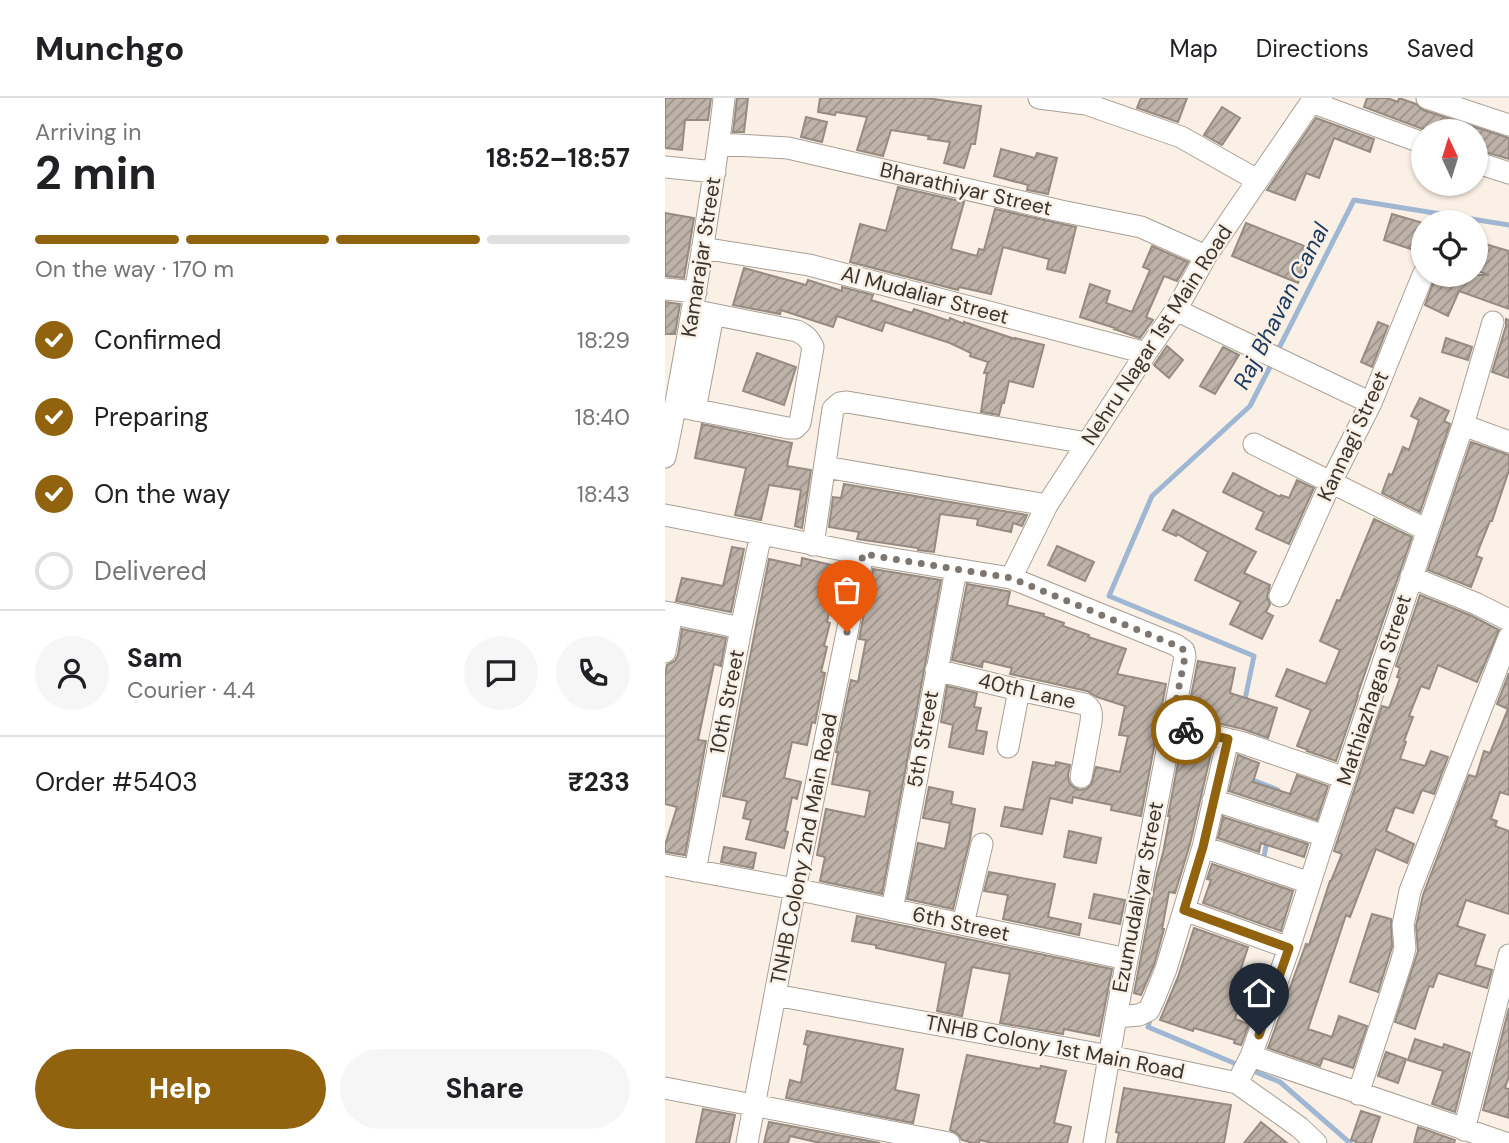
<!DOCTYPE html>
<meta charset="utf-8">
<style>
body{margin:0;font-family:"DM Sans",sans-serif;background:#f6f6f6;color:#202124;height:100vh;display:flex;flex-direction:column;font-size:26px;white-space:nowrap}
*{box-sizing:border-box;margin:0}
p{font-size:23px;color:#757577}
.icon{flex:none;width:38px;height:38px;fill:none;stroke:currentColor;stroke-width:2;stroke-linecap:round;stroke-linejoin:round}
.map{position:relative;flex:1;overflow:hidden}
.panel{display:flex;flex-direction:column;background:#fff;width:665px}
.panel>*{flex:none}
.needle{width:46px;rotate:356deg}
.tools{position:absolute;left:746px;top:21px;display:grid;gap:14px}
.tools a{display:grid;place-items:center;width:77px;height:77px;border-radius:50%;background:#fff;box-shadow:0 2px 5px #0004;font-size:35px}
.pin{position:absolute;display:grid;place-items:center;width:60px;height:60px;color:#fff;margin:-72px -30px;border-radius:50% 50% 50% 0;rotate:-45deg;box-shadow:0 0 7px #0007}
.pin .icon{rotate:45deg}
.courier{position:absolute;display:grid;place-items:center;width:70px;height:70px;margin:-35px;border:5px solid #91630f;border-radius:50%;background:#fff;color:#222;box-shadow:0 2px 9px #0007}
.summary em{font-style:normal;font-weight:700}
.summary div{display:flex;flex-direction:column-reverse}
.summary{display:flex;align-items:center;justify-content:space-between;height:119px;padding:0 35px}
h1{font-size:46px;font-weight:700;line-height:52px}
.bar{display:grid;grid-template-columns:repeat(4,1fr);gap:10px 7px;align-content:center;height:84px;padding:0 35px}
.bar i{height:9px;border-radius:5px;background:#e0e0e0}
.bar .on{background:#91630f}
.bar p{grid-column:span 4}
.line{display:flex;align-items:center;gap:18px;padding:0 35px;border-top:2px solid #e0e0e0}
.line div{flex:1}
.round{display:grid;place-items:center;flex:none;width:74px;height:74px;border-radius:37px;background:#f6f6f6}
ol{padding:0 35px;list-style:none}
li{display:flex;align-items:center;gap:21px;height:77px}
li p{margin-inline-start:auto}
li .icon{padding:7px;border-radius:50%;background:#91630f;color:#fff;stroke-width:4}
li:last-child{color:#757577}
li i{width:38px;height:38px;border:4px solid #e0e0e0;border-radius:50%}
.primary-button{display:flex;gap:14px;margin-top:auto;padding:14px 35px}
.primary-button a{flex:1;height:80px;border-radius:42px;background:#91630f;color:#fff;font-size:28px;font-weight:700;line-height:80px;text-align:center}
.primary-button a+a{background:#f6f6f6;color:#202124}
header{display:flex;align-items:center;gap:42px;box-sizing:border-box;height:98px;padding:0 35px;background:#fff;border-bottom:2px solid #e0e0e0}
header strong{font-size:33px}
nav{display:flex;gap:38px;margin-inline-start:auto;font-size:24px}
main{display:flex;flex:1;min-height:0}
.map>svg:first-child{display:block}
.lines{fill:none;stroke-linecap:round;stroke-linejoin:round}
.stream{stroke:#a0b7d4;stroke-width:5}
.building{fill:url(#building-hatch);stroke:#958b81;stroke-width:2}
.minor-casing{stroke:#a99f95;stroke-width:23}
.minor{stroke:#fff;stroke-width:21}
.done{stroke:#7d7670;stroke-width:7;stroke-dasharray:0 12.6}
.route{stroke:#91630f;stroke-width:9}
.labels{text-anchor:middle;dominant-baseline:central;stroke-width:5;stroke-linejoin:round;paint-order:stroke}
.street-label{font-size:21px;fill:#393531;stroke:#fbf0e5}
.water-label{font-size:23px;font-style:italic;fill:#1a3c62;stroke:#fbf0e5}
</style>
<header>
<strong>Munchgo</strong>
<nav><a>Map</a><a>Directions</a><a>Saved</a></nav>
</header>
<main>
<section class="panel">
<div class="summary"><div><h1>2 min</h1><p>Arriving in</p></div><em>18:52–18:57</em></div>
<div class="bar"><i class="on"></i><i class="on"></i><i class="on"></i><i></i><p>On the way · 170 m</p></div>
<ol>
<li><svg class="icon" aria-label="check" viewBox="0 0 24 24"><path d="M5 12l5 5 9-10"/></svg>Confirmed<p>18:29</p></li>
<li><svg class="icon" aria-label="check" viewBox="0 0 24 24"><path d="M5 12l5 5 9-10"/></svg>Preparing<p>18:40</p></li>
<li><svg class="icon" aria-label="check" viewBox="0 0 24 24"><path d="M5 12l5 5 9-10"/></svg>On the way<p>18:43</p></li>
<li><i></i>Delivered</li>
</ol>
<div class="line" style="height:126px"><a class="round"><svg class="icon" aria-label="person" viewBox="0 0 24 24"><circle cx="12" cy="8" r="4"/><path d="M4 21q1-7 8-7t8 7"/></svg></a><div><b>Sam</b><p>Courier · 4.4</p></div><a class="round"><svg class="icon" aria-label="chat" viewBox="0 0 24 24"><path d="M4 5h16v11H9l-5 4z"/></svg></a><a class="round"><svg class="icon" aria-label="phone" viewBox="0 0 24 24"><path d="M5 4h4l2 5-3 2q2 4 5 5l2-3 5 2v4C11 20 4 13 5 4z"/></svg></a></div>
<div class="line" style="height:91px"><div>Order #5403</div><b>₹233</b></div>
<div class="primary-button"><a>Help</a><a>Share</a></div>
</section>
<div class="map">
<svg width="844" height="1045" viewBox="0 0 844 1045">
<defs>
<pattern id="building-hatch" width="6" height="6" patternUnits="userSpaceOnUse" patternTransform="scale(1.75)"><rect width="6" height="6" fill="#beb3a9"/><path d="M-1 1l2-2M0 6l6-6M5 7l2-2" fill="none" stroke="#9b928a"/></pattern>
</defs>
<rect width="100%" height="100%" fill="#fbf0e5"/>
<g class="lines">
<path class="stream" d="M611,256L689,102L844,127
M579,606L589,558L444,498L487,398L585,308L607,265
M583,680L613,692L612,698
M598,763L606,725
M486,918L483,929L576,968
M586,972L615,984L685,1045"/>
</g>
<path class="building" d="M0,0H46L43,22H20L17,52L0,50Z
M72,0H83L79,34H68Z
M155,0H262L316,8L310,46H306L299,70L279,65L285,44L263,41L264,38L226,32L218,58L192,52L202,19L171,14L170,17L153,14Z
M476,0H522L513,24L472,10Z
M702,0H722L733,4L734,0L751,6L758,12L844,40V61L810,51V33H763L699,9Z
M557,9L575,20L557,47L539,37Z
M141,19L162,24L157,44L136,39Z
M651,20L709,41L705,54L669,40L654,80L641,75L630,102L602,92Z
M336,51L370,60L372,55L392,60L383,96L362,92L363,87L329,78Z
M233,89L299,104L286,151L312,158L314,151L319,152L330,111L411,129L400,175L382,171L384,161L338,149L326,196L294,189L293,192L185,164L195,126L221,133Z
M0,115L29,120L19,180L0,178Z
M727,116L758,125V155L719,142Z
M581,125L647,151L633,185L567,158Z
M810,143L844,153V211L794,193L783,218L760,207L771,177H824L810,172Z
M487,148L523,164L512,183L499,178L481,219L488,222L475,240L449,231L450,230L415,219L425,186L445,193L441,205L467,214L485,172L478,169Z
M79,170L141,187L143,182L177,193V189L208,197L206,202L247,215L249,211L284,223L285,220L299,226V224L350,241V240L379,247L368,289L344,283L339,305H337L334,317L316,314L322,275H319L323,264L305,258L306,255L285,245L220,224L217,233L172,218L168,229L116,212L115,216L68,207Z
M0,204L15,206L10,236H0Z
M841,221L844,222V280L827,274L841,228Z
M713,224L723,228L707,269L696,264Z
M781,240L807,249L803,262L777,254Z
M502,248L518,262L504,280L489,267Z
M558,249L574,257L550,296L535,288Z
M92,255L131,269L119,307L78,293Z
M755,300L784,313L779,323L785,326L755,414L717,395L724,376L727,377L738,349L744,352L754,322L746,318Z
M37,326L127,345L122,368L146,372L137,430L130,428L136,392L104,387L96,422L70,417L81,370L30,360Z
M806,344L844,357V372L827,423H825L811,458L817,460L806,489L763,472Z
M568,375L615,399L616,397L624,400L632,382L649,390L624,446L591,431L599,414L558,394Z
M179,386L362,417L357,428L348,425L346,434L312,427L313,421L275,416L269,454L253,452V450L192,441L194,434L164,429L168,399L176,400Z
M508,412L591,454L579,475L605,487L602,499L605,506L601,514L608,518L597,541L565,526L576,504L530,482L543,454L512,436L511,438L498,432Z
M709,421L747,439L692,598H693L671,663L642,653L643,652L632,648L646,612L611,598L622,571L661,586L675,552L655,543L672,502L675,503Z
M392,448L429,464L420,483L383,467Z
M67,449L79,451L66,514L11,503L17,480L58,488Z
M137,460L179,470L174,493L169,492L162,524L165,525L159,548L162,549L156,574L160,575L150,625L147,624L142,647L127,644L119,680L136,684L132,701L127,699L120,733L123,734L119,750L81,741L86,722L78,720L82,703L58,698L104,461L136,468Z
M208,471L276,482L217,796L155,783L160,759L152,757L161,711L200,719L205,693L167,686L173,654H171L186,582L193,584L201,542L194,541Z
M302,486L342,493L345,494L342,507L379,516L378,518L399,525L398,528L424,537L423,539L461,551L452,576L501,586L476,718L446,712L447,707L408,699L407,705L385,700L377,736L336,728L340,709L358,712L368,664L390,668L391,664L405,667L403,677L404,684L408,689L414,692L421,691L426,687L431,669L455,674L463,638L454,637L460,608L432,599L422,593L345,576L347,570L318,563L317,569L287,562Z
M755,497L807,518L834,532L812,584L773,567L764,591L756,588L744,618L748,619L739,643L741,644L735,661L760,668L766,653L783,659L769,696L757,692L748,715L730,709L721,733L749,746L742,765L711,751L685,819L681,817L643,931L667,939L674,918L702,928L688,970L658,960L655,968L603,950L641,846L644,847L665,783H666L677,756L669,753L717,608L724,610L735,580L732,579L735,570L731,568Z
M17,531L61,540L56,568L49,566L33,642L41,643L20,757L0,754V747L12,709L0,706V575L2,567L10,563L13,557Z
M533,563L570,570L565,595L612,610L603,640L578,631L522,618Z
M844,575V697L835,694L826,721L832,723L830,728L844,733V816L801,802L792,828L820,837L810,867L827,872L822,890L773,875L768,889L764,888L750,931L730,924L753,853L751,828L758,797L804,677L811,679L819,653L825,655L843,611L832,606Z
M282,588L312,595L309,609L316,610L311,632L322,634L318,656L284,649L288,627L276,624Z
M517,644L547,651L525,746L510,795L504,794L497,831H499L489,867L476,897L469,895L492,776L498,755L505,718H503Z
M573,657L594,665L588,684L625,696L632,677L663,688L652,722L564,693Z
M264,689L288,694L286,706L310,711L305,741L288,811L242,801L253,745L280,751L285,725L258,720Z
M558,719L643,746L639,759L596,745L594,754L553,740Z
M404,733L436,740L431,765L399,759Z
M59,749L91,755L88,770L56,764Z
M547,766L628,793L616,833L538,805L546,782L542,781Z
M324,774L390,786L383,819L416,826L414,837L338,821L343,797L319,793Z
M429,796L460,802L455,826L424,820Z
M707,816L726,821L727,849L713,894L685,884Z
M192,818L447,871L434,938L399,931L398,936L335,925L345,876L307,869L297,918L272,913L281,865L211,850V847L187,843Z
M529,830L583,849L567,898L576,901L570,921L584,926L576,947L569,945L570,942L529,930L528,933L495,922L513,879Z
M844,910V978L840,990L844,991V1020L818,1012Z
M142,933L238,951L230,992L254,997L248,1025L121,1000L125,982L136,985L143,947L139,946Z
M750,941L778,950L779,946L805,955L790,1014L767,1006L778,973L743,962Z
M721,954L741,961L733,985L713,978Z
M302,957L375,971L376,968L401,973L389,1025L406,1029L402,1045H327L315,1042L314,1045H308L297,1042L293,1036L285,1032Z
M459,990L566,1007L559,1045H452L454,1035L451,1034Z
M38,1011L70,1017L64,1045H31Z
M696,1013L715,1019L706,1045H694L686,1042Z
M104,1024L215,1045H155L125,1038L123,1045H99Z
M596,1024L622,1045H579Z
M753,1029L790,1042L789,1045H749Z"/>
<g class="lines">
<defs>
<path id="minor" d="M374,0L421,6L516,39L592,82
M762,0L844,27
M646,4L758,45
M54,46L123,50L396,113L476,129L541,158
M810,64L844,75
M0,69L50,74
M37,150L144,167L481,255
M0,191L31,194
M511,212L706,305
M11,308L123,330H130L135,325L148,249C144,240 140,237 132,233L27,212
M30,312L48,217
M798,327L844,344
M589,346L762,432
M0,359C15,290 26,219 38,148C45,99 54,50 59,0
M160,369L382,407
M0,417L198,456L346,480L511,547L519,553L520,559L451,919L429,1045
M148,447L168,311L175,305L182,304L422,345
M746,479L812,506L844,522
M346,480L382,407L481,255L511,212L541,158L649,0
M615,498L666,384L706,305L758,177
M0,514L76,530
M0,554L7,515
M271,572L354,592L419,606C427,610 427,615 426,624L416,679
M506,628L575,644L680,680
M343,649L354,592
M548,702L660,738
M538,749L645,785
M0,767L130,791L462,861
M30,773L76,530L96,436
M227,812L291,472
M519,812L624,850
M298,826L317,746
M110,897L444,958L572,985L634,1029L651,1045
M451,919L474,917L484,912L489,901L501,871L538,749L563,641
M586,958L840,1045
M572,985L586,958L624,850L660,738L798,327L828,224
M0,990L284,1045
M693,996L736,865L740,850L738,827L745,793L844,539
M799,1032L844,857
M82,1045L130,791L198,456"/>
</defs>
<use href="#minor" class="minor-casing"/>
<use href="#minor" class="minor"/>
</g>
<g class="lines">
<path class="done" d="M182,534L198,456L346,480L517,550L519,553L520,559L506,628L521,632"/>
<path class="route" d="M521,632L563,641L538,749L519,812L624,850L594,937"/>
</g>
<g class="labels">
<g class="street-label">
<text transform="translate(301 91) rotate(13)">Bharathiyar Street</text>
<text transform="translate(36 159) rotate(-81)">Kamarajar Street</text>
<text transform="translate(260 197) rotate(15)">Al Mudaliar Street</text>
<text transform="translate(492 237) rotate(-57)">Nehru Nagar 1st Main Road</text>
<text transform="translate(688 338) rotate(-65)">Kannagi Street</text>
<text transform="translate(709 592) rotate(-72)">Mathiazhagan Street</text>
<text transform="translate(362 593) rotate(13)">40th Lane</text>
<text transform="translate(62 604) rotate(-79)">10th Street</text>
<text transform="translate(258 641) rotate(-80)">5th Street</text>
<text transform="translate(139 751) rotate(-79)">TNHB Colony 2nd Main Road</text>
<text transform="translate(473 799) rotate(-79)">Ezumudaliyar Street</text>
<text transform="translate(296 826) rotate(12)">6th Street</text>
<text transform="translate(390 949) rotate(11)">TNHB Colony 1st Main Road</text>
</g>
<g class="water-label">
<text transform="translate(616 208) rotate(-63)">Raj Bhavan Canal</text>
</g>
</g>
</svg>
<div class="tools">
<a><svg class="needle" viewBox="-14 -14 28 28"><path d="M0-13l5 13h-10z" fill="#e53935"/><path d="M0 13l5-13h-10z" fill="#757577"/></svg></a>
<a><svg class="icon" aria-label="locate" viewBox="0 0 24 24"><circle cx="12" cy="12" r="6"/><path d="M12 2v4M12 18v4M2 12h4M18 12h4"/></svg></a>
</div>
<div class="pin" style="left:182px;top:534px;background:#ea580c"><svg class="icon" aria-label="bag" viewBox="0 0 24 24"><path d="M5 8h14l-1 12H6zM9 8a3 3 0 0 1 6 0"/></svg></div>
<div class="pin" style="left:594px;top:937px;background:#1f2937"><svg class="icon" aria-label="home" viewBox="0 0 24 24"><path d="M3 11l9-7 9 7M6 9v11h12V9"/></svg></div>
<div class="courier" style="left:521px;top:632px"><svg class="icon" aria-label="bike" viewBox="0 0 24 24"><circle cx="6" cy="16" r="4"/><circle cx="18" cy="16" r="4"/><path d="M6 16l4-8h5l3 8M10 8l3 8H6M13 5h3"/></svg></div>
</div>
</main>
